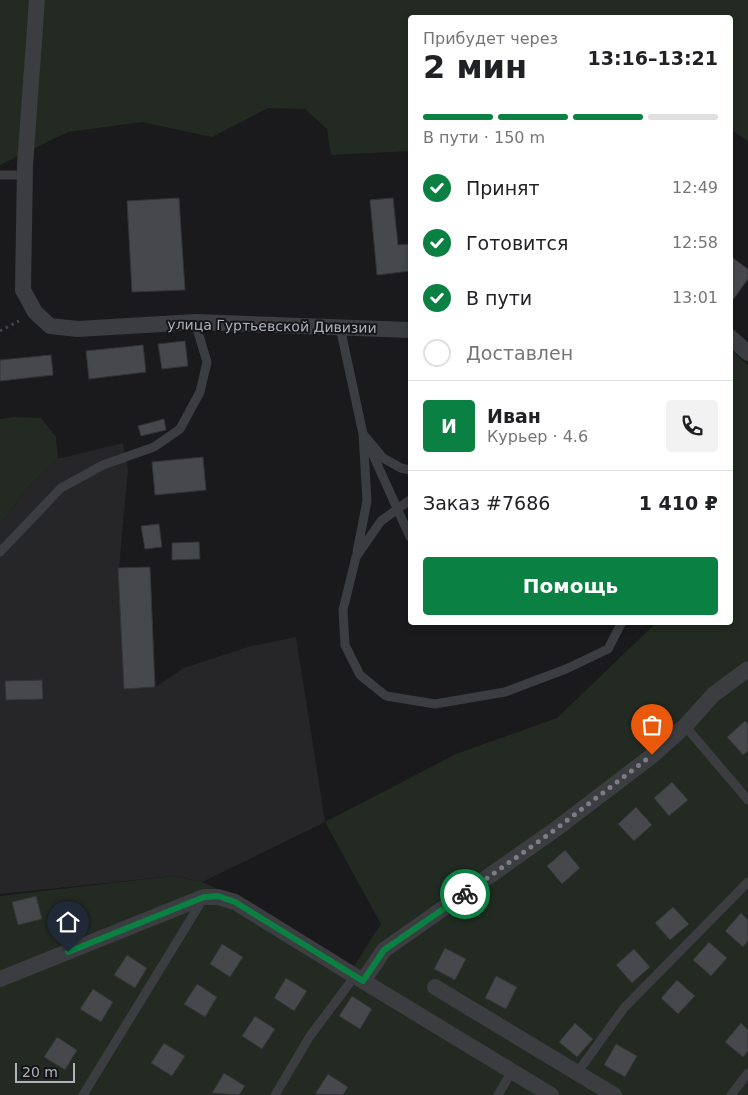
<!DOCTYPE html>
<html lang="ru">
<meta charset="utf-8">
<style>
body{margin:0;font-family:"DejaVu Sans",sans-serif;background:#f2f2f2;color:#202124;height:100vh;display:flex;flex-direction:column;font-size:19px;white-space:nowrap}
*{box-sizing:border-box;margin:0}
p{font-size:16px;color:#757577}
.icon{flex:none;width:28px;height:28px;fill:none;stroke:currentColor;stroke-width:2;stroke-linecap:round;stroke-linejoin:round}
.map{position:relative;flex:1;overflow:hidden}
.details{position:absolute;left:408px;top:15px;width:325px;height:610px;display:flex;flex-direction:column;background:#fff;border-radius:5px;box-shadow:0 2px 8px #0003}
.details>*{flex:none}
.scale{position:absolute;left:15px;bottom:12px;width:60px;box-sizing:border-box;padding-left:5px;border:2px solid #adb3bb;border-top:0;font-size:14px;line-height:18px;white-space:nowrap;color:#adb3bb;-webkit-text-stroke:4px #151517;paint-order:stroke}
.pin{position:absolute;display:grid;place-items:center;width:42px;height:42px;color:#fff;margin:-51px -21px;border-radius:50% 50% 50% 0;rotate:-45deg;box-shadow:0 0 5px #0007}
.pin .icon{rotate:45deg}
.courier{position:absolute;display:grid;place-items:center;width:50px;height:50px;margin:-25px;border:4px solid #0b8043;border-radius:50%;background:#fff;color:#222;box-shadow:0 1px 6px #0007}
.headline em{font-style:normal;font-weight:700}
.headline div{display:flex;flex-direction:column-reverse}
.headline{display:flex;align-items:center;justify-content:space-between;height:85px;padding:0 15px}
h1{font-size:32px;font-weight:700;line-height:38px}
.bar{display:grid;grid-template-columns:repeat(4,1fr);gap:8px 5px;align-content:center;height:60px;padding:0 15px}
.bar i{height:6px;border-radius:4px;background:#e0e0e0}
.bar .on{background:#0b8043}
.bar p{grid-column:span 4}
.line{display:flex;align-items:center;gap:12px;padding:0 15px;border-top:1px solid #e0e0e0}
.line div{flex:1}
.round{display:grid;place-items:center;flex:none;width:52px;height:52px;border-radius:5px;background:#f2f2f2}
ol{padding:0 15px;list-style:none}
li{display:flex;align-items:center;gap:15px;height:55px}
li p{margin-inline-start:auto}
li .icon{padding:5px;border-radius:50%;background:#0b8043;color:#fff;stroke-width:4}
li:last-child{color:#757577}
li i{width:28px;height:28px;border:2px solid #e0e0e0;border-radius:50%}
.action{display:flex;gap:10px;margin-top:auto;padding:10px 15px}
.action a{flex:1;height:58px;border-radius:5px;background:#0b8043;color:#fff;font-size:20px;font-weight:700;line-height:58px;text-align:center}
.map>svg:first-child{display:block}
.built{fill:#262629}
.green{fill:#222a22}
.building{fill:#47484c;stroke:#343438}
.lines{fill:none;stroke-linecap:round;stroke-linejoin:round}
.path{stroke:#414448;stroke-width:3;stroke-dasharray:2.5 4;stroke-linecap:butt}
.lane{stroke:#3b3d41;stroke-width:9}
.street{stroke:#3b3d41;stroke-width:16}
.done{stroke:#7a7d83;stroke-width:5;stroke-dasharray:0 9}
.route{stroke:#0b8043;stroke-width:6}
.labels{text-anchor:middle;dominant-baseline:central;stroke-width:4;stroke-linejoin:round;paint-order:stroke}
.street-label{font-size:14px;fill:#adb3bb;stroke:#151517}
</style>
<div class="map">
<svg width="748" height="1095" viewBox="0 0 748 1095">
<rect width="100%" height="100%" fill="#1a1a1c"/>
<path class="built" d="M123,443L128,469L119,568L150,567L155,687L184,668L248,647L296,637L325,822L202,882L173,876L0,894V525L28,487L58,459Z"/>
<path class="green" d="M0,0H748V141L730,129V18H410V151L331,155L327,129L305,109L268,108L212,137L142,122L68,132L0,165Z
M730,349L748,366V1095H0V896L173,876L202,882L234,896L352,969L381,924L325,822L456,754L557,718L656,623L730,622Z
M15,417L41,418L56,437L58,459L28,487L0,525V419Z"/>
<path class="building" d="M179,198L185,290L132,292L127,201Z
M393,198L398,245L410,244V271L377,275L370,200Z
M730,256L748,269V279L732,301L730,300Z
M185,341L188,366L162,369L158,344Z
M143,345L146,372L89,379L86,351Z
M51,355L53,375L0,381V360Z
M164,419L166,430L141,436L138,426Z
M203,457L206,490L155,495L152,462Z
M159,524L162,547L145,549L141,526Z
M199,542L200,559L172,560V543Z
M150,567L155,687L124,689L118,568Z
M42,680L43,699L6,700L5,681Z
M745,721L748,724V751L743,755L727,737Z
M672,782L688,800L669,816L654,798Z
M636,807L652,825L634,841L618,824Z
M565,850L580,868L562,884L547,866Z
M36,896L42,919L18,925L12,902Z
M673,907L689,924L670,940L655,923Z
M741,913L748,920V941L743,947L725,931Z
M709,942L727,958L711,976L693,960Z
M222,944L243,957L230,977L210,964Z
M445,948L466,959L455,980L434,969Z
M634,949L650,967L632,983L616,965Z
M127,955L147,968L135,988L114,975Z
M496,976L517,987L506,1009L485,998Z
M286,978L307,991L294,1011L274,998Z
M677,980L695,996L678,1014L661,998Z
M197,984L217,997L205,1017L184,1004Z
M93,989L113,1002L101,1022L80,1009Z
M352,996L372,1009L360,1029L339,1016Z
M255,1016L275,1029L262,1049L242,1036Z
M575,1023L593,1039L577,1057L559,1042Z
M741,1023L748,1030V1051L743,1057L725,1042Z
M57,1037L77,1050L65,1070L44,1057Z
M164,1043L185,1056L172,1076L151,1063Z
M616,1044L637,1056L625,1077L604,1065Z
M224,1073L245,1086L239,1095L212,1093Z
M328,1074L348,1087L343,1095L315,1094Z"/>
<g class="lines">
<path class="path" d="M0,331L19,321"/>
<path class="lane" d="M0,175H25
M340,327L363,434L383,458L401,468L410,470
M369,446L410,537
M410,500L381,521L356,557L343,610L345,645L360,675L386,696L435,704L505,692L566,669L608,649L622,622
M0,552L61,488L103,465L154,447L180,429L200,392L207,362L195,322
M357,552L367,501L363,434
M685,726L748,800
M577,1073L624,1008L748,882
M83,1095L203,899
M275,1095L310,1036L355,976
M498,1095L512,1071
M731,1095L748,1073"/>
<path class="street" d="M37,0L25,165L23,290L35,312L50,326L78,329L195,322L410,330
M730,337L748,353
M0,979L204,897H218L235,902L363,981
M435,987L614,1095
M551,1095L363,981L384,950L556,829L653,755L685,726L714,694L748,669"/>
</g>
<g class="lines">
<path class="done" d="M465,894L556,829L652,755"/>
<path class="route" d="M68,952L204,897L218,896L235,902L363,981L384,950L465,894"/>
</g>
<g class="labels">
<g class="street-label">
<text transform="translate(272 326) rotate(1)">улица Гуртьевской Дивизии</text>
</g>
</g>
</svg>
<div class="scale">20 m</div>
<div class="pin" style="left:652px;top:755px;background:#ea580c"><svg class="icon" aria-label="bag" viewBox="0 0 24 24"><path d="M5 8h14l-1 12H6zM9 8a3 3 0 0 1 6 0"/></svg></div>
<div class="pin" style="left:68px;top:952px;background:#1f2937"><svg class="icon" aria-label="home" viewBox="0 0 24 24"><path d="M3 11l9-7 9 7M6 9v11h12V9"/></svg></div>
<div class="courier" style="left:465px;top:894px"><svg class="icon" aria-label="bike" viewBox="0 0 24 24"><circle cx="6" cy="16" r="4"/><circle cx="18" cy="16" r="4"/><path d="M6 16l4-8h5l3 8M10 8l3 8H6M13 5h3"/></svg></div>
<section class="details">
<div class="headline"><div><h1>2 мин</h1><p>Прибудет через</p></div><em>13:16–13:21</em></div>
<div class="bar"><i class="on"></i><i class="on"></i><i class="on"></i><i></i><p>В пути · 150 m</p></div>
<ol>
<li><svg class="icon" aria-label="check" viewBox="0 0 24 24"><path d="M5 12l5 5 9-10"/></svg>Принят<p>12:49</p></li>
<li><svg class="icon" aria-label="check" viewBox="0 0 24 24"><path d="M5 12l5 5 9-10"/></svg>Готовится<p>12:58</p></li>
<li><svg class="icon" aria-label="check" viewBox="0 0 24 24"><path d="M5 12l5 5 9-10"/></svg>В пути<p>13:01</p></li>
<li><i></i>Доставлен</li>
</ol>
<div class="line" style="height:90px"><b class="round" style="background:#0b8043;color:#fff">И</b><div><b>Иван</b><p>Курьер · 4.6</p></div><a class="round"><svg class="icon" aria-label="phone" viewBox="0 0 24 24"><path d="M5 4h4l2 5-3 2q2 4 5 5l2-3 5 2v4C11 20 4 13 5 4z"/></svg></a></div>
<div class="line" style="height:65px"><div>Заказ #7686</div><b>1 410 ₽</b></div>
<div class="action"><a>Помощь</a></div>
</section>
</div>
